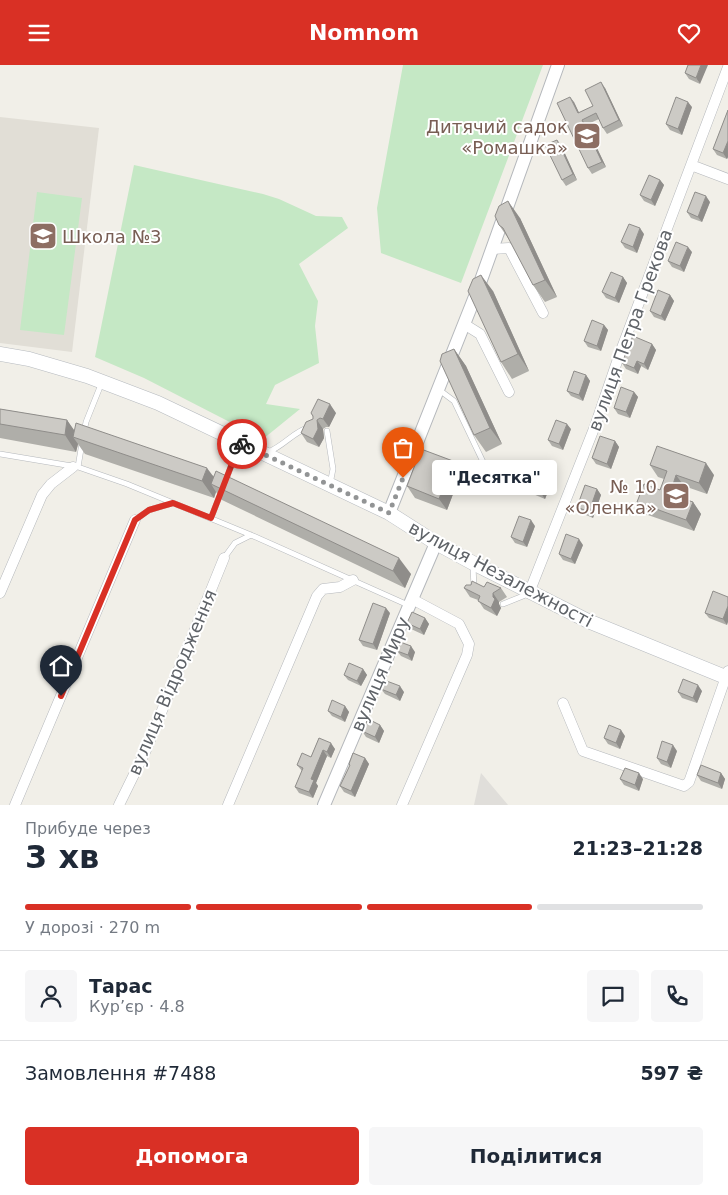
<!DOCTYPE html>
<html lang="uk">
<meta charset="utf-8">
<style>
body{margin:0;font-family:"DejaVu Sans",sans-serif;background:#f6f6f7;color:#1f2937;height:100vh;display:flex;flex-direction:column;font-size:19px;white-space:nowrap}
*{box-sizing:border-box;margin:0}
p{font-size:16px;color:#747a83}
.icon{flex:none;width:28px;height:28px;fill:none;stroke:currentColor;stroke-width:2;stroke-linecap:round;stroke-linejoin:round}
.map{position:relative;height:740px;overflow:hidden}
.side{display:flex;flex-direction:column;background:#fff;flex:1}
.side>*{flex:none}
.pin{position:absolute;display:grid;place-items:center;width:42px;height:42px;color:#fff;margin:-51px -21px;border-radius:50% 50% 50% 0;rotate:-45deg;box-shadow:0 0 5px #0007}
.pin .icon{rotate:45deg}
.courier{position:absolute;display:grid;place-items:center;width:50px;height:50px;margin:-25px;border:4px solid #d93025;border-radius:50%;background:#fff;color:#222;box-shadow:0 1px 6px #0007}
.bubble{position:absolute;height:35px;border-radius:5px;background:#fff;box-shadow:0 2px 12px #0003;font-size:16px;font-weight:700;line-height:35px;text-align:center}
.headline em{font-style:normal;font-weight:700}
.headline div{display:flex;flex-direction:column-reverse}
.headline{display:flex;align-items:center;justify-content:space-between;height:85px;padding:0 25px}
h1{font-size:32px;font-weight:700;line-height:38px}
.bar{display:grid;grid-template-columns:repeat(4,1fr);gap:8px 5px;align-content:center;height:60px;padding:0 25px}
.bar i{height:6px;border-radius:4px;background:#e0e1e3}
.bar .selected{background:#d93025}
.bar p{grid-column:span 4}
.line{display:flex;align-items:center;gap:12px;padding:0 25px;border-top:1px solid #e0e1e3}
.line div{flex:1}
.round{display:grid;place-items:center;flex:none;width:52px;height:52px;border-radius:5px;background:#f6f6f7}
.action{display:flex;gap:10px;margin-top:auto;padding:10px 25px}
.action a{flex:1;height:58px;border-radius:5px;background:#d93025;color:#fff;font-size:20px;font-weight:700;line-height:58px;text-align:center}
.action a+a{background:#f6f6f7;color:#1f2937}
header{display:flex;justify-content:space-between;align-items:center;height:65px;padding:0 25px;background:#d93025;color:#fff;font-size:22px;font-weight:700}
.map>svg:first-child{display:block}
.industrial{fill:#e0deda}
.education{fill:#e1ded6}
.green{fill:#c5e8c5}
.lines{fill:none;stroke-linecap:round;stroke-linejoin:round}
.service-casing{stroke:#b5b8bc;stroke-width:6}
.minor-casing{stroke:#b5b8bc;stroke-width:11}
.tertiary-casing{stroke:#b5b8bc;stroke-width:14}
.secondary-casing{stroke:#b6babf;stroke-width:15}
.service{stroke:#fff;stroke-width:5}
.minor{stroke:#fff;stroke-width:10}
.tertiary{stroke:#fff;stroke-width:12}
.secondary{stroke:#fff;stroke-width:14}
.wall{fill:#afaea9}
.shaded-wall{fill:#8f8d8a}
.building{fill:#cccac5;stroke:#8f8d8a}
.done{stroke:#929495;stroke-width:5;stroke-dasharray:0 9}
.route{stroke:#d93025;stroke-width:6}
.labels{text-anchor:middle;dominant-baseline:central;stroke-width:4;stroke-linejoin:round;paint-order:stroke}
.education-label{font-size:18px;fill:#785e54;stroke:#fff;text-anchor:end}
.street-label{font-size:18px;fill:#5f6368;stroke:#fff}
</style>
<header><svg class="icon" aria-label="menu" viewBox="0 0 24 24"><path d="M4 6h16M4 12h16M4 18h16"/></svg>Nomnom<svg class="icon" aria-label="heart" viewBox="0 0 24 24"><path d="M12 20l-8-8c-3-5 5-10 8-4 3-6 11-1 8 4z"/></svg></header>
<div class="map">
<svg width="728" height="740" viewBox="0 0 728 740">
<rect width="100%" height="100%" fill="#f1efe8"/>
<path class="industrial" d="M481,708L508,740H474Z"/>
<path class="education" d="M0,52L99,63L72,287L0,278Z"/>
<path class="green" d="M403,0H543L461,218L381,188L377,143Z
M134,100L263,129L279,134L316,151L342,152L348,163L299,199L318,236L315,261L319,298L275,320L266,339L300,344L263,374L144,313L95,292Z
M37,127L82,133L64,270L20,265Z"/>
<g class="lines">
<defs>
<path id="service" d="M438,324L454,336L485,401
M327,366L333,404L330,419
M84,367L86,357L102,317
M268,387C284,381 294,366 310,362
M0,389L78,402L127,419L251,470L408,540
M78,402L82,378
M225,418L239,379
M211,453L222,425
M135,455L149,445L173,438
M224,493L235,478L251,470
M473,501L474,523
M503,539L528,529"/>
<path id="minor" d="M691,100L728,114
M492,184L509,183L543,248
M464,259L480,269L509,327
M0,528L42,430L51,419L73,402
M529,528L595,361L620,288L728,2
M563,638L583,686L684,721L689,717L728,606
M15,740L135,455
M119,740L146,685L224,493
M228,740L317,531L323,524L340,522L353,515
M402,740L467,590L469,579L459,559L412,534"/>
<path id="tertiary" d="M389,448L476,229L558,0
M324,740L436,478"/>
<path id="secondary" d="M0,289L29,294L87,311L158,338L389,448L436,478L473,498L588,556L728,613"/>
</defs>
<use href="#service" class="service-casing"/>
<use href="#minor" class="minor-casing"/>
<use href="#tertiary" class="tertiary-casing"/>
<use href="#secondary" class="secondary-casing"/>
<use href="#service" class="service"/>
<use href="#minor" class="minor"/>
<use href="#tertiary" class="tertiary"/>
<use href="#secondary" class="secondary"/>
</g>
<path class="wall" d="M688,0L700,19L689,14L685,8Z
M605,23L623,61L607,69L603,63L599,54L586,60L606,102L592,109L588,103L574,37L579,48L593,41Z
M692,42L682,70L670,65L666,59Z
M728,45V92L727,94L717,90L713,84Z
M561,80L577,115L566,121L562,115Z
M660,115L664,120L655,141L644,136L640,130Z
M710,137L702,157L691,153L687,147Z
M520,153L557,232L545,237L533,220L510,176L499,160Z
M644,169L637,188L625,183L621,177Z
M692,187L684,207L672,202L668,196Z
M623,212L627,218L619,238L606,233L602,227Z
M493,226L529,306L512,314L501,297Z
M670,230L674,236L665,256L654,252L650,246Z
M604,260L608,265L601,286L588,282L584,276Z
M652,279L656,285L648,305L641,301L638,309L626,304L622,298Z
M454,284L466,301L502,379L486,387L474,370Z
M586,310L590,316L583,336L571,331L567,326Z
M634,327L638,332L630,353L618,349L614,343Z
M0,344L67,355L74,366L214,411L411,509L405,523L222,435L216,427L214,433L85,389L78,379L76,387L0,373Z
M311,348H336L329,362H326L323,364L324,373L319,382L307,377L301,368L313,354V352Z
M571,364L563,385L552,381L548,375Z
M615,376L619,382L611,404L596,399L592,393Z
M650,400L714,410L707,429L684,421L680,433L693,437L701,449L694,466L645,449L637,437L660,425L664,414L658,412Z
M461,408L447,445L415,433L407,421Z
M553,414L545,434L533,429L529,424Z
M597,424L601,430L593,453L581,448L577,442Z
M535,461L527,482L515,478L511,472Z
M583,480L575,499L563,495L559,489Z
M484,522L501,523L507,532L499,537V539L501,543L497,551L484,544L478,535L470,532L464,523Z
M728,532L727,560L709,553L705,548Z
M390,548L377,585L363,581L359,575Z
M425,553L429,559L424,570L411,564L407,558Z
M397,586L415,587L412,596L401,591Z
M363,604L367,610L361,621L348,615L344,610Z
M381,624L404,627L400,636L385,629Z
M702,626L697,638L682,633L678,627Z
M345,641L349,647L345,657L332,651L328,646Z
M380,660L384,666L379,678L366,672L362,666Z
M625,671L620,684L608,679L604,673Z
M319,673L335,684L331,693L327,691L316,718L318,721L313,733L299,728L295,722L302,706L297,700L311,692Z
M677,686L671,703L661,699L657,693Z
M365,693L369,699L355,732L344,727L340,721L350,701L349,699Z
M721,708L725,714L722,724L701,716L697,710Z
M620,714H643L639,726L624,720Z"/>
<path class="shaded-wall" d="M701,0H708L700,19L696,13Z
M601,17L605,23L623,61L619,55Z
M570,32L574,37L582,54L578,48Z
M688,37L692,42L682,70L678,64Z
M582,55L586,60L606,102L602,97Z
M557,75L561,80L577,115L573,109Z
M728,76V92L727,94L723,88Z
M660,115L664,120L655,141L651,135Z
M706,131L710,137L702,157L698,152Z
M508,136L520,153L557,232L545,215Z
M640,163L644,169L637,188L633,182Z
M688,182L692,187L684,207L680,201Z
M481,210L493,226L529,306L518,289Z
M623,212L627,218L619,238L615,233Z
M670,230L674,236L665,256L661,251Z
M604,260L608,265L601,286L597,281Z
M652,279L656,285L648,305L644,299Z
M454,284L466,301L502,379L490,363Z
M637,296L641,301L638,309L634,303Z
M586,310L590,316L583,336L579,330Z
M634,327L638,332L630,353L626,347Z
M330,339L336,348L329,362L323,354Z
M67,355L79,372H73L78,379L76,387L65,370Z
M317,355L323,364L324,373L319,382L313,374Z
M567,359L571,364L563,385L559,379Z
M615,376L619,382L611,404L607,399Z
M453,396L461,408L447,445L439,434Z
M706,398L714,410L707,429L699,418Z
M207,403L219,419H211L216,427L214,433L202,416Z
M549,408L553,414L545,434L541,428Z
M676,410L684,421L678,440L670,429Z
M597,424L601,430L593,453L589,447Z
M693,437L701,449L694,466L686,455Z
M531,455L535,461L527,482L523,477Z
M579,474L583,480L575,499L571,494Z
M399,493L411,509L405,523L393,506Z
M493,528L499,537V539L501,543L497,551L491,543Z
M728,541V557L727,560L723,554Z
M386,543L390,548L377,585L373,579Z
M425,553L429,559L424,570L420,564Z
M411,581L415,587L412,596L408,590Z
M363,604L367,610L361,621L357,616Z
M698,620L702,626L697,638L693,633Z
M400,621L404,627L400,636L396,630Z
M345,641L349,647L345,657L341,652Z
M380,660L384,666L379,678L375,672Z
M621,665L625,671L620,684L616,678Z
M331,678L335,684L331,693L327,687Z
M673,680L677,686L671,703L667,697Z
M323,685L327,691L316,718L318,721L313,733L309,727L311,714Z
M365,693L369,699L355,732L351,726Z
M639,708L643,714L639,726L635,720Z
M721,708L725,714L722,724L718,718Z"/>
<path class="building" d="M688,0H701L696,13L685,8Z
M601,17L619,55L603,63L596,48L582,55L602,97L588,103L557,38L570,32L578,48L593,41L585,25Z
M676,32L688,37L678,64L666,59Z
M728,45V76L723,88L713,84Z
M557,75L573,109L562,115L545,80Z
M649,110L660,115L651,135L640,130Z
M695,127L706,131L698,152L687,147Z
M508,136L545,215L533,220L503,163L499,160L495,151L499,141Z
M629,159L640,163L633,182L621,177Z
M676,177L688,182L680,201L668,196Z
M611,207L623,212L615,233L602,227Z
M481,210L518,289L501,297L468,226L473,214Z
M658,225L670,230L661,251L650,246Z
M592,255L604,260L597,281L584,276Z
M633,271L652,279L644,299L637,296L634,303L622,298Z
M454,284L490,363L474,370L440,296L442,289Z
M574,306L586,310L579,330L567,326Z
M621,322L634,327L626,347L614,343Z
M318,334L330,339L323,354L320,353L317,355L318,364L313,374L301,368L306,357L313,354V351L311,348Z
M0,344L67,355L65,370L0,359Z
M556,355L567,359L559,379L548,375Z
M76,358L207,403L202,416L73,372Z
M600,371L615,376L607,399L592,393Z
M657,381L706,398L699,418L676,410L670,429L693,437L686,455L637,437L644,419L660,425L667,406L650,400Z
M421,384L453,396L439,434L407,421Z
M537,403L549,408L541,428L529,424Z
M216,406L399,493L393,506L211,419Z
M585,420L597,424L589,447L577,442Z
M519,451L531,455L523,477L511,472Z
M566,469L579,474L571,494L559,489Z
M472,516L484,522L487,517L501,523L493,528V532L495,534L491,543L478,536L480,531L464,523L466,520H471Z
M713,526L728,532V541L723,554L705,548Z
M373,538L386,543L373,579L359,575Z
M412,547L425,553L420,564L407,558Z
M400,577L411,581L408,590L397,586Z
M349,598L363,604L357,616L344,610Z
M683,614L698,620L693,633L678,627Z
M384,615L400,621L396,630L381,624Z
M332,635L345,641L341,652L328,646Z
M368,654L380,660L375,672L362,666Z
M609,660L621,665L616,678L604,673Z
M319,673L331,678L327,687L323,685L311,714L314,715L309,727L295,722L303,703L297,700L302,688L311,692Z
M662,676L673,680L667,697L657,693Z
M353,688L365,693L351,726L340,721L350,700L349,699Z
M701,700L721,708L718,718L697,710Z
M625,703L639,708L635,720L620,714Z"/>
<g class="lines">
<path class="done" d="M242,379L389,448L403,413"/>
<path class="route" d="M61,631L135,455L149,445L173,438L211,453L240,378L242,379"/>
</g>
<defs>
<symbol id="school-square" viewBox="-11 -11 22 22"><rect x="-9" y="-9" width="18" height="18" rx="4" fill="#8d6e63" stroke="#fff"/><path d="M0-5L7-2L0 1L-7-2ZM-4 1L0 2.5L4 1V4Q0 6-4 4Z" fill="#fff"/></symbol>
</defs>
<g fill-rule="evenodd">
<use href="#school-square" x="571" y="55" width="32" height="32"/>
<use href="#school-square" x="27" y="155" width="32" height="32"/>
<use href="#school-square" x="660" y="415" width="32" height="32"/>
</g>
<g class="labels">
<g class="education-label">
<text x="568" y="61">Дитячий садок<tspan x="568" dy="21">«Ромашка»</tspan></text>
<text x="62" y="171" text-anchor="start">Школа №3</text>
<text x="657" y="421">№ 10<tspan x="657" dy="21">«Оленка»</tspan></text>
</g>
<g class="street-label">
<text transform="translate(630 265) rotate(-70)">вулиця Петра Грекова</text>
<text transform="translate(501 509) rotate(28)">вулиця Незалежності</text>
<text transform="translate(380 609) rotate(-67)">вулиця Миру</text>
<text transform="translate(172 617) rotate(-67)">вулиця Відродження</text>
</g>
</g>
</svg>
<div class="pin" style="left:403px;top:413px;background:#ea580c"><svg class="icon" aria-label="bag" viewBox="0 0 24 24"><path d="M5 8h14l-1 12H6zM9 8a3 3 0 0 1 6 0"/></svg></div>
<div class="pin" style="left:61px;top:631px;background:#1f2937"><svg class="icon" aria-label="home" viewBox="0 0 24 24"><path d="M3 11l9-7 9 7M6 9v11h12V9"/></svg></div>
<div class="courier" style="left:242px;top:379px"><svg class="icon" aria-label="bike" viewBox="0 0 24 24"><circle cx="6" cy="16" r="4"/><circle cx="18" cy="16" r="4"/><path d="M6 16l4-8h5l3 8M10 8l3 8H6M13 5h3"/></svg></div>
<div class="bubble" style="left:432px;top:395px;width:125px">&quot;Десятка&quot;</div>
</div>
<section class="side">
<div class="headline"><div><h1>3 хв</h1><p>Прибуде через</p></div><em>21:23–21:28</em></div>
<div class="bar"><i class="selected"></i><i class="selected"></i><i class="selected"></i><i></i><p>У дорозі · 270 m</p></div>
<div class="line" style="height:90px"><a class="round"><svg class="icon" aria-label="person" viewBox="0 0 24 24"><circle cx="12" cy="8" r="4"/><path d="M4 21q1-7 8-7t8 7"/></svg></a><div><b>Тарас</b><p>Кур’єр · 4.8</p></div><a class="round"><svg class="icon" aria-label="chat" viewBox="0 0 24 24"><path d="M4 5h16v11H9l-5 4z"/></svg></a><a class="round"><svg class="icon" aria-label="phone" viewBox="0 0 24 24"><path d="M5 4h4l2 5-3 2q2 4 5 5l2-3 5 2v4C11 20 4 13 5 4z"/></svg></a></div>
<div class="line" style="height:65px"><div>Замовлення #7488</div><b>597 ₴</b></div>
<div class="action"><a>Допомога</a><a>Поділитися</a></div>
</section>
